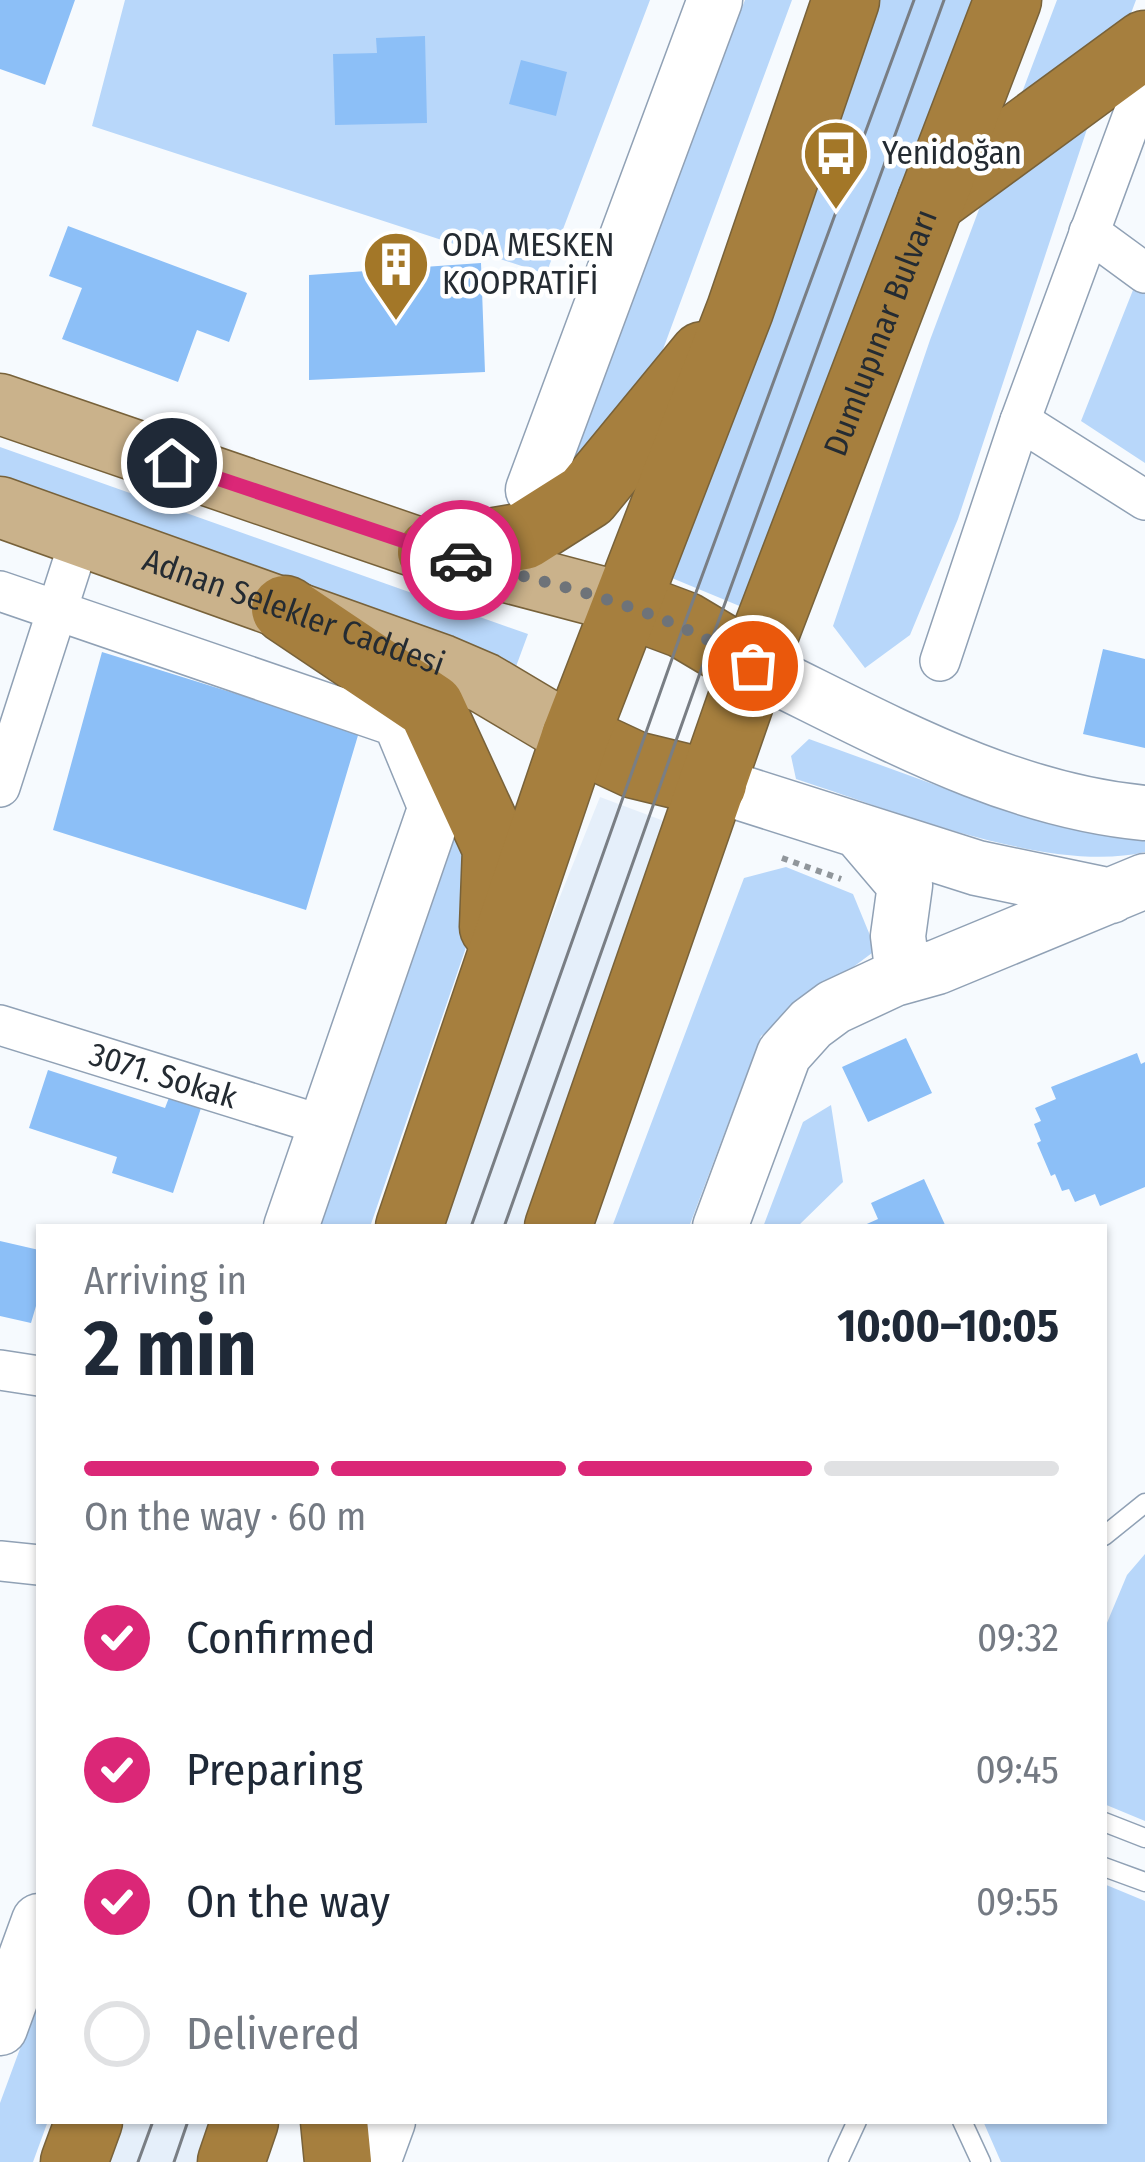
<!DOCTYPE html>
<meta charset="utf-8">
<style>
body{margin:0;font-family:"Fira Sans Condensed",sans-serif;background:#f2f2f3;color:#1f2937;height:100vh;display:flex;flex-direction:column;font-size:45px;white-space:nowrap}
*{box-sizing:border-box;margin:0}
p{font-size:39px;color:#747a83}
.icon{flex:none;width:66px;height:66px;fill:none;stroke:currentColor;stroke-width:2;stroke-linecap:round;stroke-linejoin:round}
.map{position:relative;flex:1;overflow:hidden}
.sheet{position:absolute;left:36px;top:1224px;width:1071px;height:900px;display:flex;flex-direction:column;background:#fff;border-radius:0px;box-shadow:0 3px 9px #0004}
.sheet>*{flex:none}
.pin{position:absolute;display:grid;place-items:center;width:102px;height:102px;color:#fff;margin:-51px;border:6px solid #fff;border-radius:50%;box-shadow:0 3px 12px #0007}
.courier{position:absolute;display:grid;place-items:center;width:120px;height:120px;margin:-60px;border:9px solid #db2777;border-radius:50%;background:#fff;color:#222;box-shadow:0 3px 15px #0007}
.headline em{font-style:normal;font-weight:700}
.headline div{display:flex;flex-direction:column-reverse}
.headline{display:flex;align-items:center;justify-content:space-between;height:204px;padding:0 48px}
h1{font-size:78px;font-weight:700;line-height:90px}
.bar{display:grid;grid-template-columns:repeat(4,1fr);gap:18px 12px;align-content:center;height:144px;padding:0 48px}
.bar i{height:15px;border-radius:9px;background:#e0e1e3}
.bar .selected{background:#db2777}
.bar p{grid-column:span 4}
ol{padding:0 48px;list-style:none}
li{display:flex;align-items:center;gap:36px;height:132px}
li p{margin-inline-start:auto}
li .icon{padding:12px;border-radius:50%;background:#db2777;color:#fff;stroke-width:4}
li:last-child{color:#747a83}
li i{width:66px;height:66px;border:6px solid #e0e1e3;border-radius:50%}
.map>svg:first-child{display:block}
.built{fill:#e5effa}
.green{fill:#b8d7fa}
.building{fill:#8cbff7}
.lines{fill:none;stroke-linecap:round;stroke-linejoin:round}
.lane-casing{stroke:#90a1b5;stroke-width:21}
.street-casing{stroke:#90a1b5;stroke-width:42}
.secondary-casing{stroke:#90a1b5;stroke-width:57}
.primary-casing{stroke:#78623a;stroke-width:63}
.highway-casing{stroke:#78623a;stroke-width:69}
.path{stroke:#90969b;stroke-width:6;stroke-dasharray:6 6;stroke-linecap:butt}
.lane{stroke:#fff;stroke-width:18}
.street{stroke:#fff;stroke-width:39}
.secondary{stroke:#fff;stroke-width:54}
.primary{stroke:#cab28b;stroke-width:60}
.highway{stroke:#a67f3e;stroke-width:66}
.tram{stroke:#797e84;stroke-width:3}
.done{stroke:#6e7379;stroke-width:12;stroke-dasharray:0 21.6}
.route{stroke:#db2777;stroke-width:15}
.labels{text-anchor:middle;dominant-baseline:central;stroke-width:9;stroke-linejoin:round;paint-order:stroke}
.poi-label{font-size:33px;fill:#242b32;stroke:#fff;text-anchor:start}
.street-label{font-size:33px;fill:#242b32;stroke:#fff}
</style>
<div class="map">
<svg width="1145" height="2162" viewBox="0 0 1145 2162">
<rect width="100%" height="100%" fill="#f6fafe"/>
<path class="built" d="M600,797L672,824L532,1227H434L508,1026Z
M123,2121H211L196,2162H108Z"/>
<path class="green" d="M125,0H650L546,274L92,126Z
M745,0H792L641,409L557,476Z
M876,0H986L754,612L667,576Z
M1057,0H1136L1124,32L1012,119Z
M1088,126L958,519L910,635L865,668L833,626L930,340L984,196Z
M1135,285L1145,292V463L1081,421Z
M0,447L528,634L514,672L0,485Z
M809,739L1007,811L1121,837H1145V852C1050,875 889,809 796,779L791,756Z
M459,796L473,927L370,1227H320L450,852L445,802Z
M786,867L853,894L876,950L761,1036L689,1227H612L744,878Z
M831,1105L843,1182L797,1227H763L803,1122Z
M1145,1554V1821L1104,1804V1630L1127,1575Z
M1104,1884L1145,1901V2162H1001L983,2121H1104Z
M39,1997V2121H48L33,2162H0V2103Z"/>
<path class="building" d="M0,0H75L45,85L0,69Z
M425,36L427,123L335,125L333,54L377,53L376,38Z
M521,60L567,72L556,116L509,104Z
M68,226L247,293L229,342L197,330L178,382L62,339L82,288L49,276Z
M481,263L485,372L309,380V275Z
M1103,649L1145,659V748L1083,734Z
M102,652L359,732L306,910L53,830Z
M906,1038L932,1093L868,1122L842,1067Z
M1137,1053L1141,1064L1145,1062V1187L1100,1206L1095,1194L1075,1202L1069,1189L1062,1191L1055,1174L1051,1176L1037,1143L1041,1141L1034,1124L1041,1121L1035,1108L1056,1099L1051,1087Z
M48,1070L165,1108L170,1095L202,1105L173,1193L112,1173L117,1157L29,1128Z
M924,1179L946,1227H860L878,1219L871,1203Z
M0,1241L39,1250V1306H36L31,1323L0,1316Z"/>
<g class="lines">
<defs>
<path id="lane" d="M1104,1536L1145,1503
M1104,1822L1145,1838
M1104,1867L1145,1882
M962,2121L981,2162
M838,2162L857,2121"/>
<g id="street">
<path d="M1089,232L1145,273"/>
<path d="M1020,421L1145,500"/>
<path d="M0,591L394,726L432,818"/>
<path d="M940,661L1020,421L1145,82"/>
<path d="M0,787L81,536"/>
<path id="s1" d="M0,1025L325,1126"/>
<path d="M0,1370L39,1376"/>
<path d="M0,1561L39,1565"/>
</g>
<path id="secondary" d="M533,490L715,0
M753,666C879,727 1004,800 1145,813
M713,784L977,868L1111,896
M859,831L905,885L898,936L903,976
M291,1227L432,818
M720,1227L784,1054L811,1024L834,1007L894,979L937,967L1145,881
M0,2028L39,1921
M373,2162L388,2121"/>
<g id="primary">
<path d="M0,404L431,552L628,604"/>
<path id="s2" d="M0,507L442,665L484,683L575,737"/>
</g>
<g id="highway">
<path d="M931,201L1145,44"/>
<path d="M431,552L524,536L587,496L703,355"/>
<path d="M628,604L684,625L753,666"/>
<path d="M285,609L431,707L496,848L493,927"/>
<path d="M575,737L635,765L713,784"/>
<path d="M409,1227L575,737L740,310L846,0"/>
<path id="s3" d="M558,1227L753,666L1008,0"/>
<path d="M334,2121L338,2162"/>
<path d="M74,2162L89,2121"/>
<path d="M231,2162L245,2121"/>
</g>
</defs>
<use href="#lane" class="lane-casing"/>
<use href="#street" class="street-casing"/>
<use href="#secondary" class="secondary-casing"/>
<use href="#primary" class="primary-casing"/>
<use href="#highway" class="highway-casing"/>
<path class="path" d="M782,858L841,879"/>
<use href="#lane" class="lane"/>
<use href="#street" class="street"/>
<use href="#secondary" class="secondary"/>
<use href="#primary" class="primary"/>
<use href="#highway" class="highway"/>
<path class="tram" d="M471,1227L684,625L914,0
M504,1227L712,639L944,0
M138,2162L153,2121
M174,2162L188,2121"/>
</g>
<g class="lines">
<path class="done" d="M461,560C566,588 661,606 753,666"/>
<path class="route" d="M172,463L461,560"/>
</g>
<defs>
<symbol id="bus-pin" viewBox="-11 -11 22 30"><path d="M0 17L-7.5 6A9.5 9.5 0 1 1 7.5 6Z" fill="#a37728" stroke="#fff"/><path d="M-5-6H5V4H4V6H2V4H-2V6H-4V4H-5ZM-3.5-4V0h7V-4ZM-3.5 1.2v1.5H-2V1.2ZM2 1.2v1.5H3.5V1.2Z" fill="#fff"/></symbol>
<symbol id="building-pin" viewBox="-11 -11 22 30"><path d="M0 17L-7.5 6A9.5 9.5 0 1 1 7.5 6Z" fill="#a37728" stroke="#fff"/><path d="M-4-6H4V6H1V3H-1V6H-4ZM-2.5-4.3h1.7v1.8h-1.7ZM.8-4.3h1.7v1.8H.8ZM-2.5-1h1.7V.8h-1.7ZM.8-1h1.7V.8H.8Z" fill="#fff"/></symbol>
</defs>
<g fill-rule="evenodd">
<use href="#bus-pin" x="798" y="115" width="76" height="104"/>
<use href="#building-pin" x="358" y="226" width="76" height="104"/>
</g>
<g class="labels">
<g class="poi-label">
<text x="882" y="153">Yenidoğan</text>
<text x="442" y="245">ODA MESKEN<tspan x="442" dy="38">KOOPRATİFİ</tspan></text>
</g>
<g class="street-label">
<text stroke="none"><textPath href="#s3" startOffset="951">Dumlupınar Bulvarı</textPath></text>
<text stroke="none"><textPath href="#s2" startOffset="312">Adnan Selekler Caddesi</textPath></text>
<text stroke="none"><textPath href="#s1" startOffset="171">3071. Sokak</textPath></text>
</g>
</g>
</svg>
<div class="pin" style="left:753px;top:666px;background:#ea580c"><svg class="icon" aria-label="bag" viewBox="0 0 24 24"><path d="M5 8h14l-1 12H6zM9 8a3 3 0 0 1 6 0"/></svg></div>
<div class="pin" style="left:172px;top:463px;background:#1f2937"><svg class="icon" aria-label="home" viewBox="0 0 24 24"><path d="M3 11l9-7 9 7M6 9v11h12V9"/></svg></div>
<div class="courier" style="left:461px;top:560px"><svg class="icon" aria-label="car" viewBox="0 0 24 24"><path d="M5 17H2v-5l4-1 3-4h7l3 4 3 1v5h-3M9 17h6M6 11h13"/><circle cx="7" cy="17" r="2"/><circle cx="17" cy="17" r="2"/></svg></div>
<section class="sheet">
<div class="headline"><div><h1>2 min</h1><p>Arriving in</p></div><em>10:00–10:05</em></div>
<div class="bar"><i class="selected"></i><i class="selected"></i><i class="selected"></i><i></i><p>On the way · 60 m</p></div>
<ol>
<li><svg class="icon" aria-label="check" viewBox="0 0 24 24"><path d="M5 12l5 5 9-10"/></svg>Confirmed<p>09:32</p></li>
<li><svg class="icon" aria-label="check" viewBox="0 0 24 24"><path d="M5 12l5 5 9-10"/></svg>Preparing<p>09:45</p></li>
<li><svg class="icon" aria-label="check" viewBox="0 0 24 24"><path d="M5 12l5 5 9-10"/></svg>On the way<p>09:55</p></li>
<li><i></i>Delivered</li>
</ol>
</section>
</div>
